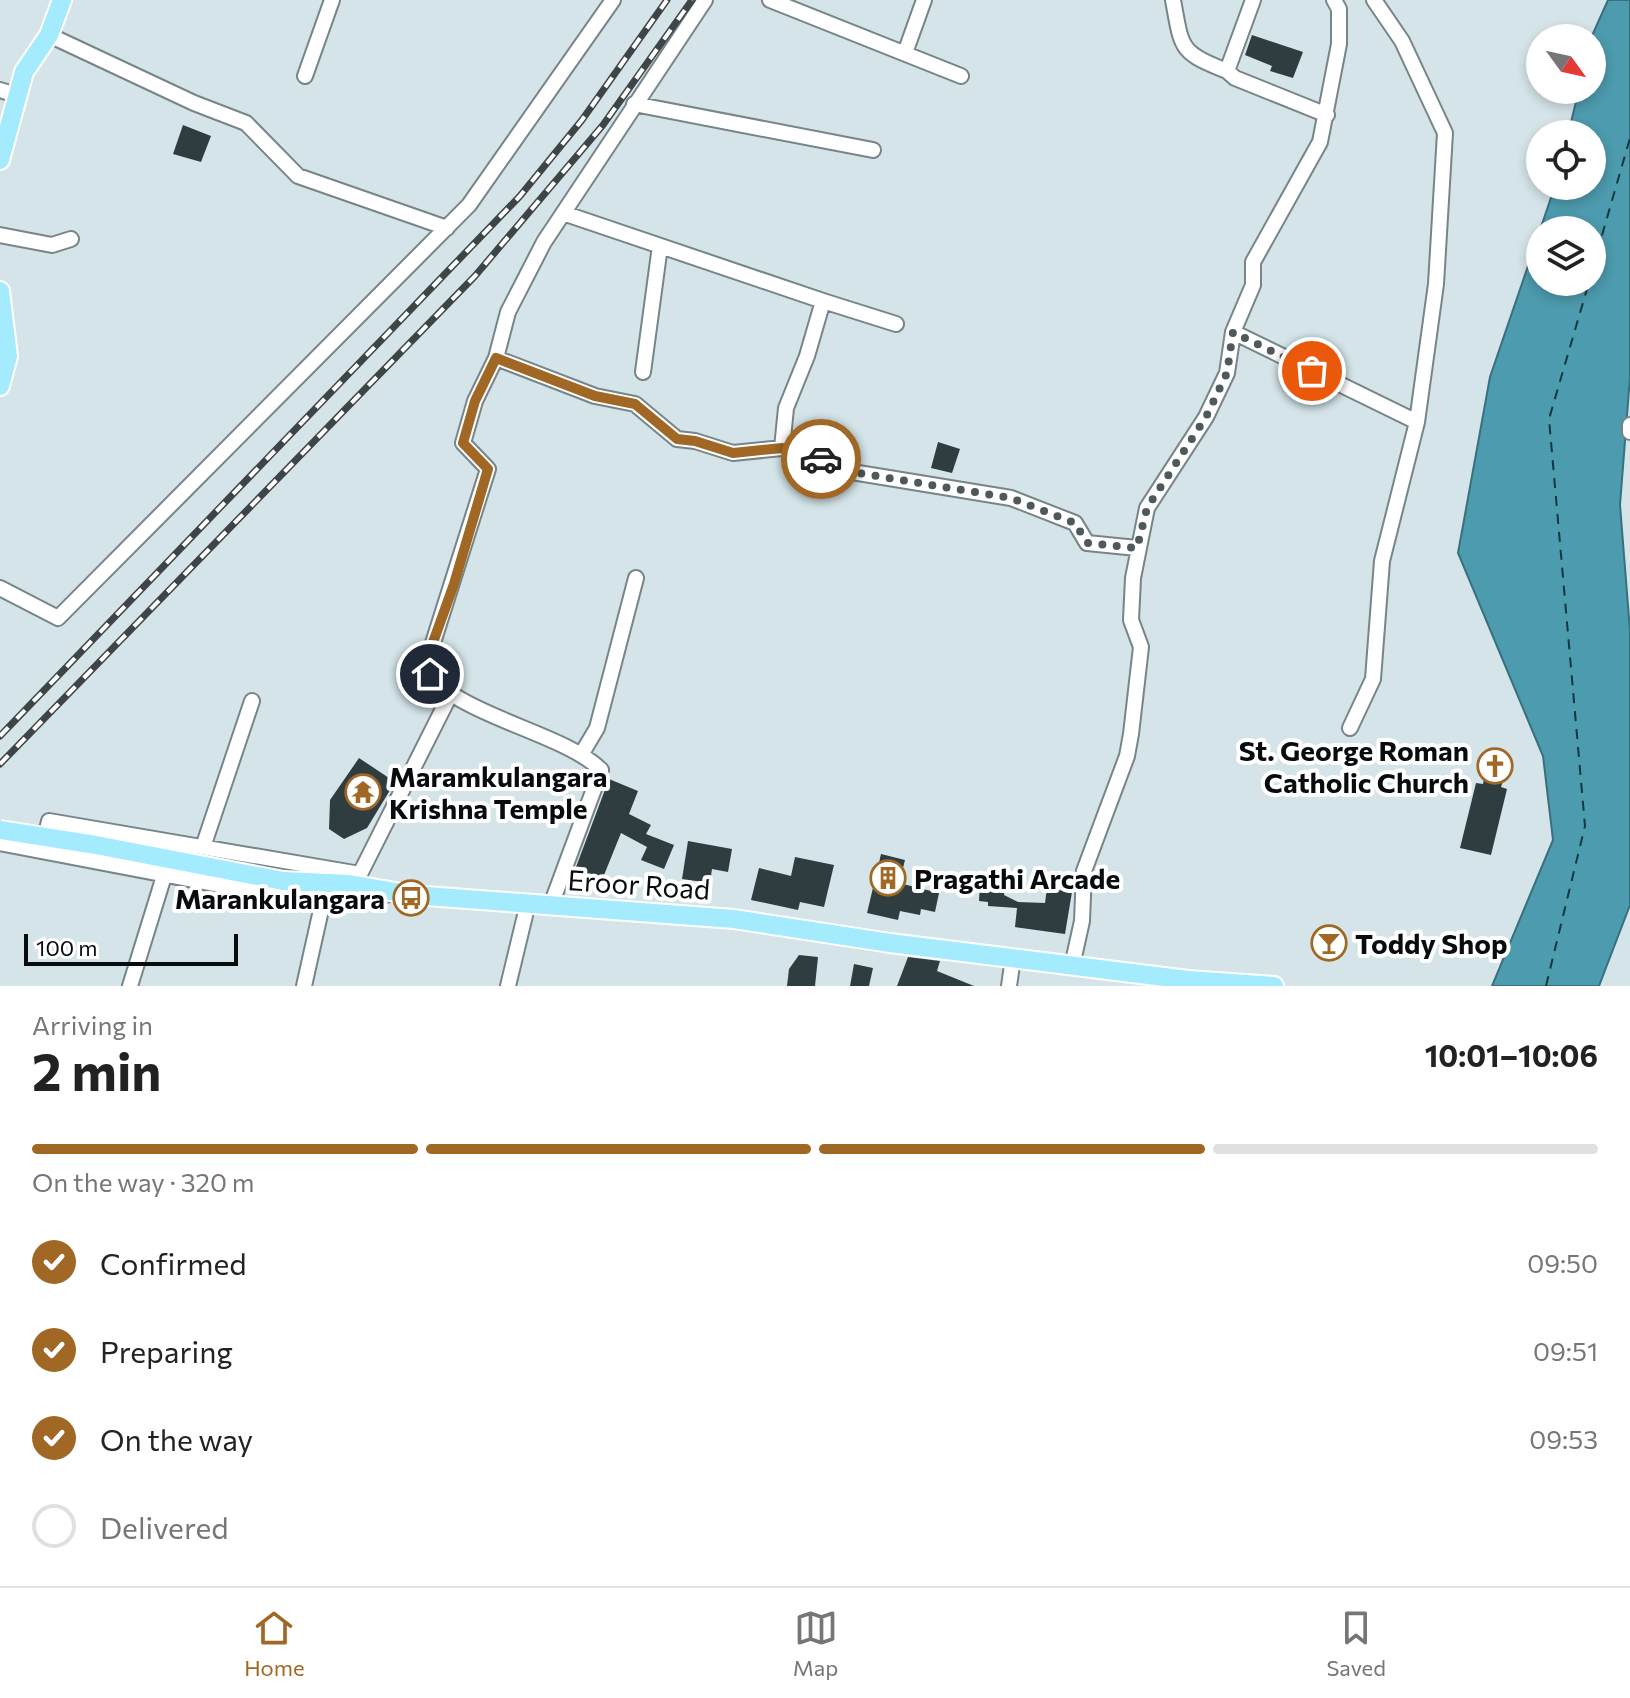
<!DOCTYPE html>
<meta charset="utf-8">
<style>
body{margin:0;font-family:Commissioner,sans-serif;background:#f6f6f6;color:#222;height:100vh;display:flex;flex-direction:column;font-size:30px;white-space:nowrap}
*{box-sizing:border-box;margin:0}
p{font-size:26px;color:#767676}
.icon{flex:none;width:44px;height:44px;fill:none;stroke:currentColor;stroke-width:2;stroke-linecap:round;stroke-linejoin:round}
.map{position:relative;height:986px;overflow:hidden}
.panel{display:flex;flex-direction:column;background:#fff;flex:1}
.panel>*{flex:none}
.needle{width:52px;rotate:123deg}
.buttons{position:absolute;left:1526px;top:24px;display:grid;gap:16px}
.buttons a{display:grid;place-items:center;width:80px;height:80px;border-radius:50%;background:#fff;box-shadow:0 4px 12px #0003;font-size:40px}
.scale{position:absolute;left:24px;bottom:20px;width:214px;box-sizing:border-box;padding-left:8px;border:4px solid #080c0e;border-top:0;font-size:22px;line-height:28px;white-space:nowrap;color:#080c0e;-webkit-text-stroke:6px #fff;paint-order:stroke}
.pin{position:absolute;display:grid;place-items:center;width:68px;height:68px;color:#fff;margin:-34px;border:4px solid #fff;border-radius:50%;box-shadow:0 2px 8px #0007}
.courier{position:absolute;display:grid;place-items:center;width:80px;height:80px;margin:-40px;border:6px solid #a06725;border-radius:50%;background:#fff;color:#222;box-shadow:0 2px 10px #0007}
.summary em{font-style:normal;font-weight:700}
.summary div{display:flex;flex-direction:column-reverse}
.summary{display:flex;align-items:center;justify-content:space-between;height:136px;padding:0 32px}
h1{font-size:52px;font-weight:700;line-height:60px}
.bar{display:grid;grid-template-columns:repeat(4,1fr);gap:12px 8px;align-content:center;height:96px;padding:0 32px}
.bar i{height:10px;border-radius:6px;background:#e0e0e0}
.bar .active{background:#a06725}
.bar p{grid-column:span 4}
ol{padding:0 32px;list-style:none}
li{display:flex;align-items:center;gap:24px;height:88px}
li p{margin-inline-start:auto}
li .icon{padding:8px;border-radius:50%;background:#a06725;color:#fff;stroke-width:4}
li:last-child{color:#767676}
li i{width:44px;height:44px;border:4px solid #e0e0e0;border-radius:50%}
.tabs{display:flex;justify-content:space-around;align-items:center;height:112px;border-top:2px solid #e0e0e0;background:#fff;font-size:22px;color:#767676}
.tabs a{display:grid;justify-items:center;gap:4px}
.tabs .active{color:#a06725}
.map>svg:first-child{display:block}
.water{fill:#4d9bae;stroke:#38707e;stroke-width:2}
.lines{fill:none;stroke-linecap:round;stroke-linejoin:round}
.ferry{stroke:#133841;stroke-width:2;stroke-dasharray:10 8;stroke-linecap:butt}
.building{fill:#303d40}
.minor-casing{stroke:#778589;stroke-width:18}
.major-casing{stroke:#fff;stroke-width:22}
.minor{stroke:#fff;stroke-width:14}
.major{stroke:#a4ebfd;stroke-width:18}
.rail-casing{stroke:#3e4547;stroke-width:7}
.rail{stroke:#fff;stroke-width:4;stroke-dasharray:12;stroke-linecap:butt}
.major-bridge-casing{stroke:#fff;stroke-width:22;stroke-linecap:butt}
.major-bridge{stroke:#a4ebfd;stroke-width:18}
.done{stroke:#4f585a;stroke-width:8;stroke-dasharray:0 14.4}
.route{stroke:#a06725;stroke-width:10}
.labels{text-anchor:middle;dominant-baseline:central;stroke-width:8;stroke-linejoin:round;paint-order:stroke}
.poi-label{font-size:28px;font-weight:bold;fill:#080c0e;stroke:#fff;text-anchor:start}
.street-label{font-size:28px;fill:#080c0e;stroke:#fff}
</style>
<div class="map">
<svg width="1630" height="986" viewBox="0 0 1630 986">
<rect width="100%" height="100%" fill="#d4e4e8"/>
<path class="water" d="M1608,0H1630V377L1620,505L1630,631V905L1599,986H1492L1553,840L1543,756L1458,553L1490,377L1540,231V282H1592V230H1540L1555,186H1592V134H1568L1579,90H1592L1591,38Z"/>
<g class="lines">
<path class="ferry" d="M1592,270L1630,138
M1546,986L1585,826L1549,419L1589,282"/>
</g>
<path class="building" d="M1252,35L1303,52L1293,78L1270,71L1272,66L1245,55Z
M183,125L211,136L201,162L173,154Z
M938,442L960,449L952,473L931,468Z
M359,758L395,782L367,828L344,839L329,829L330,800Z
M1485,773L1504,778L1501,787L1507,789L1491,855L1460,848L1476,783L1483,784Z
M609,779L638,791L629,814L651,825L646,834L674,845L664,869L641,860L647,847L621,833L600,885L573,875Z
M688,841L732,849L728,872L712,869L710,883L682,879Z
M881,854L905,860L899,883L939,893L935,912L921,909L920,915L900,911L898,920L867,913Z
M795,857L834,865L824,907L800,902L798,910L751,900L759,868L791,876Z
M980,882L1005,884L1004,895L1018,902L1045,903L1047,888L1072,892L1065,934L1015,927L1017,908L988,906V902L979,901Z
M799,955L818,957L815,986H787L789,969Z
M908,957L940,961L937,971L974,986H897Z
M854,964L873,968L869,986H850Z"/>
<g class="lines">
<defs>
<path id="minor" d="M770,0L961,76
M1173,0C1182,49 1179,52 1227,71
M1253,0L1227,71L1235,78L1327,115
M49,35L194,103L246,123L298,176L447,228
M905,53L924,0
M305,76L332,0
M0,90L16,95
M634,104L873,150
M563,213L823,301L807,356L786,408L782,448
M0,235L52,245L71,239
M823,301L896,324
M1233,332L1417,422
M496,358L595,396L635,404L677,439L695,441L733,453L782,448L816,456L846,471L1011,498L1075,523L1087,543L1137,548
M643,372L660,246
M1630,425V432
M0,588L58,618L469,205L613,0
M1350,728L1373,679L1382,561L1417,422L1436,284L1445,133L1402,41L1374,0
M581,755L597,728L636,578
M0,843L298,900L333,901L386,895
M203,847L252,701
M42,851L49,821L360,874L451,693
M551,905L601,770C563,731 443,713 426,665L488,469L463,443L475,401L496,358L508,312L544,242L705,0
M1072,966L1082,921L1084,871L1127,756L1131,734L1141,647L1131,620L1133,578L1147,508L1206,417L1227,373L1233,332L1253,285V262L1320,142L1339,44V9L1334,0
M130,986L164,876
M304,986L323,901
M508,986L528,903
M1009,986L1013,958"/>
<path id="major" d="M0,160L24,72L49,35L62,0
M0,291L8,356L0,386
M283,881L349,884L413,895L734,919L890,943L1188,980L1274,986"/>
</defs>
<use href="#minor" class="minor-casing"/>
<use href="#major" class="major-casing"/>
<use href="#minor" class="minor"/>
<use href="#major" class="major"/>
<defs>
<path id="rail" d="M0,736L520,196L582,120L667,0
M0,764L475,276L603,125L692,0"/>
</defs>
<use href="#rail" class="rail-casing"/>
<use href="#rail" class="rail"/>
<defs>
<path id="major-bridge" d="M0,830L96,845L283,881"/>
</defs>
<use href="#major-bridge" class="major-bridge-casing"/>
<use href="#major-bridge" class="major-bridge"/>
</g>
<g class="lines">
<path class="done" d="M821,459L846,471L1011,498L1075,523L1087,543L1137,548L1147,508L1206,417L1227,373L1233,332L1312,371"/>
<path class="route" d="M430,674L426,665L431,648L454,584L488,469L463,443L475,401L496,358L595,396L635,404L677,439L695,441L733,453L782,448L821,459"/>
</g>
<defs>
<symbol id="church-ring" viewBox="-11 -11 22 22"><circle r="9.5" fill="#fff" stroke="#a06725" stroke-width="1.5"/><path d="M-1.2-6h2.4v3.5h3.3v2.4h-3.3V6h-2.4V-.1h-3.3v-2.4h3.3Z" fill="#a06725"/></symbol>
<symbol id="temple-ring" viewBox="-11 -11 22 22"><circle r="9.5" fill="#fff" stroke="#a06725" stroke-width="1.5"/><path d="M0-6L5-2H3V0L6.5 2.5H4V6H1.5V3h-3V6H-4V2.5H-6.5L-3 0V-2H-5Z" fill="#a06725"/></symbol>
<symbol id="building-ring" viewBox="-11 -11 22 22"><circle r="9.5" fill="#fff" stroke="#a06725" stroke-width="1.5"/><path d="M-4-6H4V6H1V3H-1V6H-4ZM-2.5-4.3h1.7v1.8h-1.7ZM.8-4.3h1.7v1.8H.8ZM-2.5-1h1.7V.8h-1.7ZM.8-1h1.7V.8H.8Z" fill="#a06725"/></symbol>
<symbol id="bus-ring" viewBox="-11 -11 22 22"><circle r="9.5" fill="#fff" stroke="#a06725" stroke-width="1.5"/><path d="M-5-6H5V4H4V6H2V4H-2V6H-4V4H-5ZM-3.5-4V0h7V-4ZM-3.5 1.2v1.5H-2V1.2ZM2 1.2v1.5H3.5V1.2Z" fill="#a06725"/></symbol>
<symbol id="bar-ring" viewBox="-11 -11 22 22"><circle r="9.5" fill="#fff" stroke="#a06725" stroke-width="1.5"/><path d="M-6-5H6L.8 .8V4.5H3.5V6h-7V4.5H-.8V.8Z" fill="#a06725"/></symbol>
</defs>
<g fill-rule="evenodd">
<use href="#church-ring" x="1475" y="746" width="40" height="40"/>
<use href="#temple-ring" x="343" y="772" width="40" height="40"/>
<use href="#building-ring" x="868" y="858" width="40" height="40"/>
<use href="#bus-ring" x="391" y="878" width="40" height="40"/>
<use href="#bar-ring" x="1309" y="923" width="40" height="40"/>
</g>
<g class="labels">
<g class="poi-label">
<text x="1469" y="750" text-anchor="end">St. George Roman<tspan x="1469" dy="32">Catholic Church</tspan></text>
<text x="389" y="776">Maramkulangara<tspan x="389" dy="32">Krishna Temple</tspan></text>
<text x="914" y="878">Pragathi Arcade</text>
<text x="385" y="898" text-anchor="end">Marankulangara</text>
<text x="1355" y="943">Toddy Shop</text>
</g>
<g class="street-label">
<text transform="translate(639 884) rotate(4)">Eroor Road</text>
</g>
</g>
</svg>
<div class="buttons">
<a><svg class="needle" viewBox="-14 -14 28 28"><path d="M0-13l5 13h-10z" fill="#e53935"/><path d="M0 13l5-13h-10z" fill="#767676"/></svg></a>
<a><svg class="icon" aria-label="locate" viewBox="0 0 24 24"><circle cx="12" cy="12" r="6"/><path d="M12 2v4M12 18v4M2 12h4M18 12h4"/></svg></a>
<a><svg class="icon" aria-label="layers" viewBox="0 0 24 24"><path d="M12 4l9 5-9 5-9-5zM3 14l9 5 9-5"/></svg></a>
</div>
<div class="scale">100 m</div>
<div class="pin" style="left:1312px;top:371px;background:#ea580c"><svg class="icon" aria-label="bag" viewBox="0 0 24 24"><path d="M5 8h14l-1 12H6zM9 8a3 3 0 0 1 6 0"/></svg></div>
<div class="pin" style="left:430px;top:674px;background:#1f2937"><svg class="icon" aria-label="home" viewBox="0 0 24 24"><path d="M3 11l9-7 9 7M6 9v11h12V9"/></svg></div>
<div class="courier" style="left:821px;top:459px"><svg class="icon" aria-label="car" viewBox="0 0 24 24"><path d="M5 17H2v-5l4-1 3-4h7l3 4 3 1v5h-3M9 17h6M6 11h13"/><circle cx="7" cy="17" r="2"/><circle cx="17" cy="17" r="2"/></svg></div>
</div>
<section class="panel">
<div class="summary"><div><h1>2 min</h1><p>Arriving in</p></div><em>10:01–10:06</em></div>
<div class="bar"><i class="active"></i><i class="active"></i><i class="active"></i><i></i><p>On the way · 320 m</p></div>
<ol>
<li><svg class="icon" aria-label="check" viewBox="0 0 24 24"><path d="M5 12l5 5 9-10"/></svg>Confirmed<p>09:50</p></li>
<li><svg class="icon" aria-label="check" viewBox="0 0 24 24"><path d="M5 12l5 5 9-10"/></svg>Preparing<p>09:51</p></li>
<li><svg class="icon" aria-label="check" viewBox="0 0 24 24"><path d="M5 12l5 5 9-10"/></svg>On the way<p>09:53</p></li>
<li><i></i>Delivered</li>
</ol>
</section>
<nav class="tabs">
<a class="active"><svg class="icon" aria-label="home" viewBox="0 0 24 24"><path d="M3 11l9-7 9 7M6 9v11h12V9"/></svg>Home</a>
<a><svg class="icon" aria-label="map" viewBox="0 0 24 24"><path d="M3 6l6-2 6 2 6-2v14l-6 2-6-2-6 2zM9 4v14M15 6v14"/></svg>Map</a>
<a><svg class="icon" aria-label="saved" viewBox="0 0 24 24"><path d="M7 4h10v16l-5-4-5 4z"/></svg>Saved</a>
</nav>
